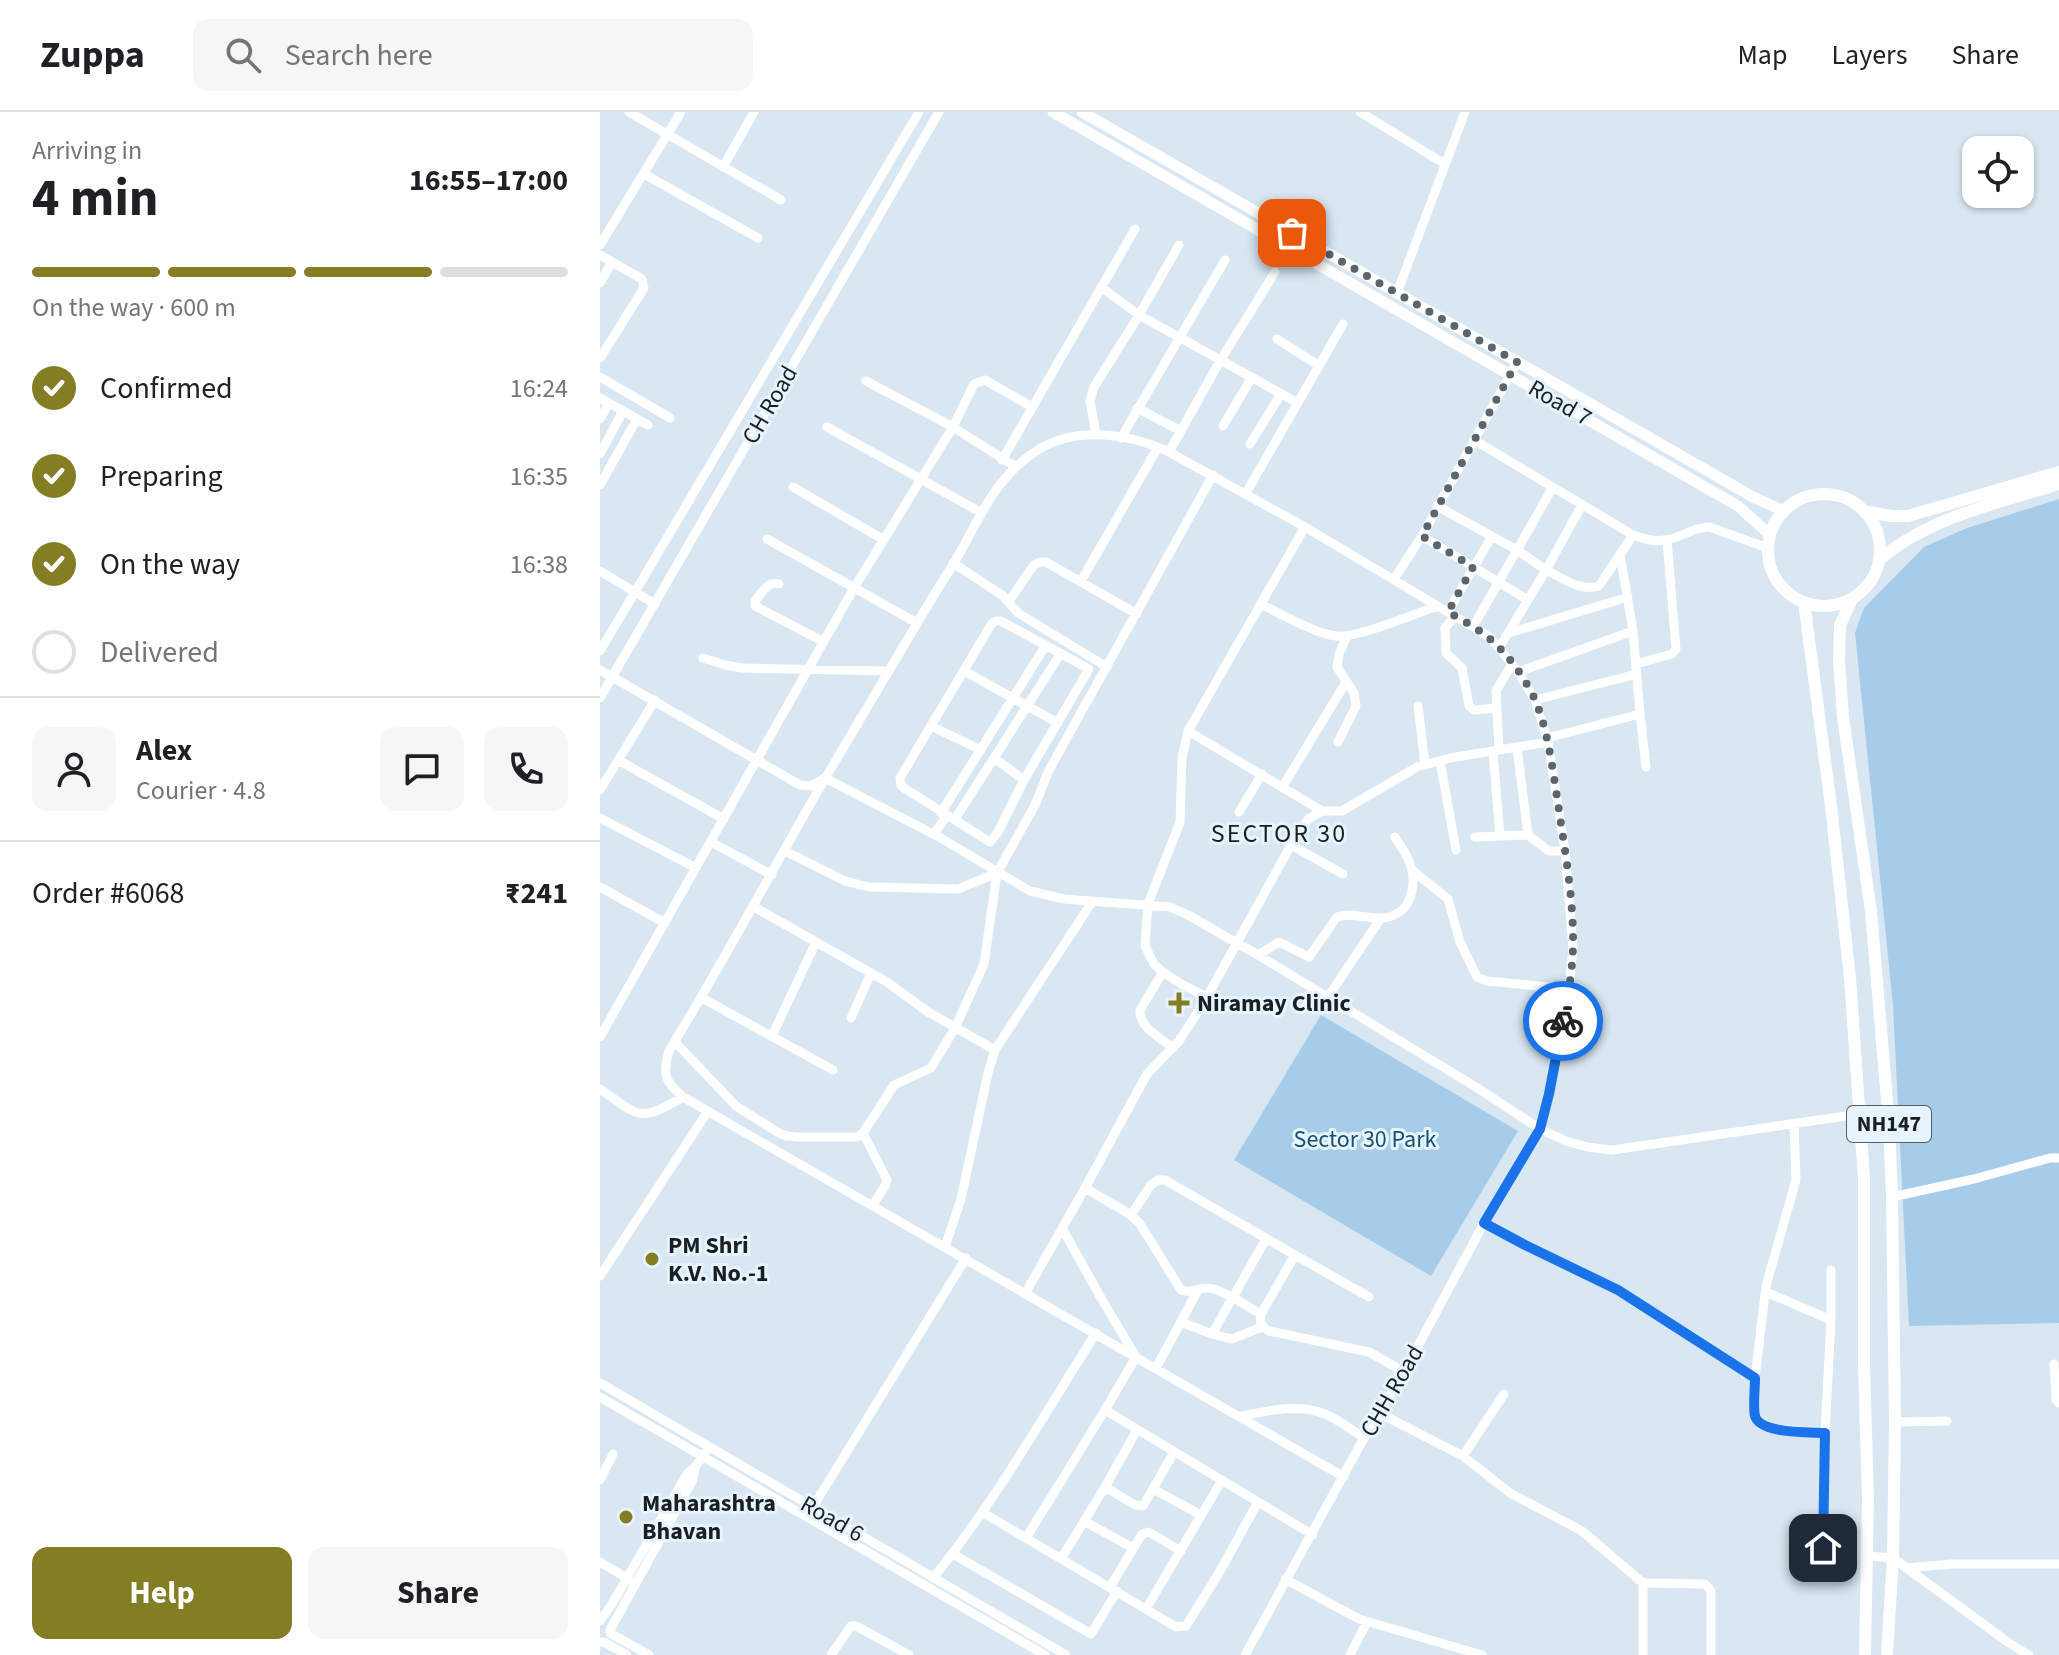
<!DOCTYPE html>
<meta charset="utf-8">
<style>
body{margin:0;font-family:"Source Sans 3",sans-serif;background:#f6f6f6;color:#202124;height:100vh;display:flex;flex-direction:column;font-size:30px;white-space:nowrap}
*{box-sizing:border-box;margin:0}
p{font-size:26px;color:#757577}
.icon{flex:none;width:44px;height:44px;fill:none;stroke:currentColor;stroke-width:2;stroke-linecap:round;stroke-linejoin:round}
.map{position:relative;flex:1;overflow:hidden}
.details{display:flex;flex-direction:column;background:#fff;width:600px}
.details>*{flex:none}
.tools{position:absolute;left:1362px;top:24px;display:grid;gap:16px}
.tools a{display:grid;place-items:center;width:72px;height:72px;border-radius:16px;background:#fff;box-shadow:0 2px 6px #0004;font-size:40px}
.pin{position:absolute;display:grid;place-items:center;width:68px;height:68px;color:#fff;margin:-34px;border-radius:16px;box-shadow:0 4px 12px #0006}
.courier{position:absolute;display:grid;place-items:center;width:80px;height:80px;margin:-40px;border:6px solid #1a73e8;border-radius:50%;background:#fff;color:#222;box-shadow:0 2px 10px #0007}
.head em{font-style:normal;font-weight:700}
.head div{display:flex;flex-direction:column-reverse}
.head{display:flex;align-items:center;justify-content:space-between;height:136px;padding:0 32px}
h1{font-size:52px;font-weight:700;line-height:60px}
.bar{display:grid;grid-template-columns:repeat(4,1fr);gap:12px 8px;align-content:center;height:96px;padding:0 32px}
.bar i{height:10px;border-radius:6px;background:#e0e0e0}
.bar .selected{background:#837d24}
.bar p{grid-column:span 4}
.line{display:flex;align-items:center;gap:20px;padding:0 32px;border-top:2px solid #e0e0e0}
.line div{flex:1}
.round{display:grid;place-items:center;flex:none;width:84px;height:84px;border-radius:16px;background:#f6f6f6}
ol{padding:0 32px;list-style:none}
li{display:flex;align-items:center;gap:24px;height:88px}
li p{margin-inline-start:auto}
li .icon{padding:8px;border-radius:50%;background:#837d24;color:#fff;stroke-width:4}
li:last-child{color:#757577}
li i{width:44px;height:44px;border:4px solid #e0e0e0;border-radius:50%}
.button{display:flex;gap:16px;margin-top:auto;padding:16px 32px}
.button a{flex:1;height:92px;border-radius:16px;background:#837d24;color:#fff;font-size:32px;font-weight:700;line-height:92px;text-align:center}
.button a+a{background:#f6f6f6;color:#202124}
header{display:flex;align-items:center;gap:48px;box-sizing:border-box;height:112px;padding:0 40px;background:#fff;border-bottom:2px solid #e0e0e0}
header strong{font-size:38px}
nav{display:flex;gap:44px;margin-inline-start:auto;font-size:28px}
.search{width:560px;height:72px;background:#f6f6f6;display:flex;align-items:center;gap:20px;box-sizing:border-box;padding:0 28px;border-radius:16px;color:#757577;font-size:30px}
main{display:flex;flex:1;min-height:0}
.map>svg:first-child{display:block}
.green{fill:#a7cce9}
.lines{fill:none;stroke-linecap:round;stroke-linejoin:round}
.minor{stroke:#fff;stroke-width:9}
.major{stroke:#fff;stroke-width:11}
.highway{stroke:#fff;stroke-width:12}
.done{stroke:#5c656b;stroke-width:8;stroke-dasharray:0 14.4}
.route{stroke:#1a73e8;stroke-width:10}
.poi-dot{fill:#837d24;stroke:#e8f4fd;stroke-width:3}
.labels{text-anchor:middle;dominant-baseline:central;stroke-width:6;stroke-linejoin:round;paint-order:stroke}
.shield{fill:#e8f4fd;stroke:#585f64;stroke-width:2}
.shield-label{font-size:22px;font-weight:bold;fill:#1a1f23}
.street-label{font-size:24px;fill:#1a1f23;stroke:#e8f4fd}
.poi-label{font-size:24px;font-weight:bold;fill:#1a1f23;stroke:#e8f4fd;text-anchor:start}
.park-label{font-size:24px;fill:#175073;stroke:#e8f4fd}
.neighbourhood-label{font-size:26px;letter-spacing:2px;fill:#1a1f23;stroke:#e8f4fd}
</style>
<header>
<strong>Zuppa</strong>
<div class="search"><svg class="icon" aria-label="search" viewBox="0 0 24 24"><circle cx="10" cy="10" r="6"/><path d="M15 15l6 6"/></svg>Search here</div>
<nav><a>Map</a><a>Layers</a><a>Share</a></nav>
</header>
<main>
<section class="details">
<div class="head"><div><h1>4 min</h1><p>Arriving in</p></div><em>16:55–17:00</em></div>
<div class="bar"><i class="selected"></i><i class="selected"></i><i class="selected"></i><i></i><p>On the way · 600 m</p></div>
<ol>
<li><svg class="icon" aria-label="check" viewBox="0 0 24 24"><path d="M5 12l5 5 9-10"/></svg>Confirmed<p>16:24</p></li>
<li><svg class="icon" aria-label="check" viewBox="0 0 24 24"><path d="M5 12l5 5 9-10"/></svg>Preparing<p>16:35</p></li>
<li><svg class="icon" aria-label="check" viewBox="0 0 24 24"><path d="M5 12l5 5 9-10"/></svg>On the way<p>16:38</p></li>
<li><i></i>Delivered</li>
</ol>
<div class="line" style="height:144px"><a class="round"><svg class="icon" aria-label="person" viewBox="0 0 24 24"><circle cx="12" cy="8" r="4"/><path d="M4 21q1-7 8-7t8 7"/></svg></a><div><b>Alex</b><p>Courier · 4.8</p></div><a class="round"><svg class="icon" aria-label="chat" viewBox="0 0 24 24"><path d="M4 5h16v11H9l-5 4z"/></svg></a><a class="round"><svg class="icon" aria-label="phone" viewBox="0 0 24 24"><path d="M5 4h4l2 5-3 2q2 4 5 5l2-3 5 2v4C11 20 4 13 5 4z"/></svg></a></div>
<div class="line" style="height:104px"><div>Order #6068</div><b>₹241</b></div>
<div class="button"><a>Help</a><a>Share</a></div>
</section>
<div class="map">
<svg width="1459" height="1543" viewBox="0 0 1459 1543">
<rect width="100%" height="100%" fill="#d8e7f2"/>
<path class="green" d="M1459,387V1211L1309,1214L1293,893L1255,521L1264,496L1324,435L1367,416Z
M721,903L918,1019L831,1164L634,1048Z"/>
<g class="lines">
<path class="minor" d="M29,0L181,88
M760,0L845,52
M123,55L154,0
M44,62L158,126
M0,133L81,0
M0,143L42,167L44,176L0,246
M0,171L12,150
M501,175L539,203L698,291
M797,181L865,0
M677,227L718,253
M0,265L70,306
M266,269L353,315L416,355
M0,286L48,313
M537,296L581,319
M0,307L9,291
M623,314L652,265
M227,315L380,400
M496,322L490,289L494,275L539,203L579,133
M521,326L625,148
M874,328L1033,423C1044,427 1054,430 1065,428C1081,426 1093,415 1109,415L1168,436
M650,332L681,282
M569,340L620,249L675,160
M0,342L23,299
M402,348L535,117
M0,373L37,307
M193,375L284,428
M646,381L743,212
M982,393L946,458C962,466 981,480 999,474L1033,423
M837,394L917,438L946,458L899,536
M822,424L928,488
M167,427L317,511
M1020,442L1033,519L1040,602L1046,655
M353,451L402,483L418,501L507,555
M0,459L55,492
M794,467L822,424L917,250
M481,469L558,335
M179,472C167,469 162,481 155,489V494L224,530
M409,489L434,453L440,450H446L537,502
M660,492C680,501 715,522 736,524C756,527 816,501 838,494
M848,500L892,424
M855,504L845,516L846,541L862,556L869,594L874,598L896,596
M396,509H401L489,557L424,668L398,720L390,730L304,676L301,673L300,666L392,511Z
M873,515L953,375
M909,521L1028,485
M0,539L319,0
M103,546L125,553L142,556L289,559
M1036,552L1072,542L1076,537L1067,428
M0,558L200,673L211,674L225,666L339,725L430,779L464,787L570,795L588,803L658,843L876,975L940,1017L966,1029L987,1035L1012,1038L1260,1002
M364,559L458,611
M918,560L1033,519
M0,586L339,0
M935,588L1037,562
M818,594L825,653
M331,614L381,638
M588,619L722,699H742L817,655L850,646L948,630
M947,626L1040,602
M738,630L756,594L754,581L737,555L739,542L747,524
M917,636L928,723L949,739H965
M899,638L896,579L912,552
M893,640L900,724
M394,646L424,668
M18,648L124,707
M840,649L856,738
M683,674L746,570
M0,678L55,588
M639,700L662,662
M341,701L446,533
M0,706L96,756
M355,707L461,541
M334,722L347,703
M875,725L928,723
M111,730L172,763
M691,733L743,762
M185,739L245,769L269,775L358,777L397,761
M812,758L848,787L860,830L877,865L887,869L969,877
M0,775L65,811
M154,795L287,870L328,900L395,938
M658,843L679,830L709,845L737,805C752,800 766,807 782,806C812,804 819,771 808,747C805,739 799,732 795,725
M563,860L540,898C539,916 561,926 573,936
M607,885L583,873L563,860L554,852L545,834L548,792L580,710L582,646L588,619L705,415
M728,885L781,806
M102,886L233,958
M251,906L271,861
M172,924L216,830
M0,925L254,476L353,315L374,272L385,268L432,295
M75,930L136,994L179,1021L187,1024L198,1025H257L263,1021L294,973L331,956L355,916L384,852L397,761L435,693L449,658L613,363
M0,977C41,1005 38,1011 83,985
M1194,1012L1196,1068L1166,1174L1155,1266V1304L1161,1313L1173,1317L1225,1321L1231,1208V1158
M263,1021L287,1068L285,1074L272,1094
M485,1076L547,962L579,929L607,885L691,733L708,707L722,699
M1292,1085L1374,1067L1450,1046H1459
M531,1103L540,1112L581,1178C591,1182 596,1176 607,1176C621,1176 648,1195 661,1202
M884,1111L925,1133L1018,1178L1155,1266
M462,1116L501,1186L536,1245L505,1298L713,1423
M345,1135L361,1087L388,961L395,938L492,790
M695,1143L769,1185
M0,1164L108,999
M426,1180L485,1076L531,1103L551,1073L558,1068H565L695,1143L661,1202C659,1211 661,1214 669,1219L769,1240L804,1260
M1166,1180L1231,1208
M581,1210L612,1222L632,1227L662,1215
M612,1222L666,1127
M1454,1252L1456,1288L1459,1291
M556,1256L598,1178
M0,1271L466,1543
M0,1285L445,1543
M779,1301L863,1344L904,1282
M641,1304C669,1299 697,1291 725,1302C739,1308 752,1318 764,1326
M1295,1310L1347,1309
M863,1344L910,1381L982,1419L1043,1471L1105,1472L1111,1479V1543
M0,1368L13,1342
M505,1375L535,1393L543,1394L574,1340
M553,1377L601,1403
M211,1398L366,1146
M382,1400L576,1515L586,1514L619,1461L658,1390
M484,1409L533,1436
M426,1426L505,1298
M353,1442L491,1522L517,1479
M1267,1444L1293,1446L1409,1531L1429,1543
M461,1447L505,1375L537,1318
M0,1450L32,1469
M1306,1456L1351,1452H1459
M1222,1465L1225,1321
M333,1466C395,1390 444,1303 496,1221
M685,1467L759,1507L882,1543
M510,1475L542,1422L549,1420L581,1439
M546,1497L622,1368
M0,1509L12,1492L87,1362L95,1355L106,1340
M10,1518L93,1368L95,1355
M10,1521L49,1543
M0,1530H4L27,1543
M231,1543L251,1514H256L309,1543
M645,1543L764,1326L804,1260L884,1111L940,1017L949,982L969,877L973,836L965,739L948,630L935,588L918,560L899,536L888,524L705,415L569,340C531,322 479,314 441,336C393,365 380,407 354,451C342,470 330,489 319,508C288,560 257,612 226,665C173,756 124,849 69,939C62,964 65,969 83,985L744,1365
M750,1543L767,1510
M1043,1543V1471"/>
<path class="major" d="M453,0L1138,394L1170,423
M482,0L1153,385L1184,399"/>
<path class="highway" d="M1168 438a56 56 0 1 1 112 0a56 56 0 1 1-112 0Z
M1264,399L1291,404H1308L1459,360
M1279,448C1329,405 1398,391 1459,372
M1252,487L1240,513L1239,549L1243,605L1271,799L1289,1012L1292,1085L1295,1310L1293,1446L1287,1543
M1204,490L1231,694L1250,866L1264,1067V1253L1268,1387L1265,1543"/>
</g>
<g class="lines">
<path class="done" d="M692,121L917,250L822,424L873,455L848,500C862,508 877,516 889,526C908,542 926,567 936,590C948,620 952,653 957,685C964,734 974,786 973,836C972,861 968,885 963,909"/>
<path class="route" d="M963,909L949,982L940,1017L884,1111L925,1133L1018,1178L1155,1266C1155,1276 1153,1295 1155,1304C1160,1322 1209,1320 1225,1321L1223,1436"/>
</g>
<g class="poi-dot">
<path d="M575 879h8v8h8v8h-8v8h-8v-8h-8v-8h8z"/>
<circle cx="52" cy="1147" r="8"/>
<circle cx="26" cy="1405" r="8"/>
</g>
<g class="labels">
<rect class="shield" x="1247" y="994" width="84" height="36" rx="6"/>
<g class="shield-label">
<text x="1289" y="1012">NH147</text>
</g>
<g class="street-label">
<text transform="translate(960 291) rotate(30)">Road 7</text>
<text transform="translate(170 293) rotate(-60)">CH Road</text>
<text transform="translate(792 1279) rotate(-60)">CHH Road</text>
<text transform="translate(232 1407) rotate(30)">Road 6</text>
</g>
<g class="poi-label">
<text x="597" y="891">Niramay Clinic</text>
<text x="68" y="1133">PM Shri<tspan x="68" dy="28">K.V. No.-1</tspan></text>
<text x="42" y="1391">Maharashtra<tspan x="42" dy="28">Bhavan</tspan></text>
</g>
<g class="park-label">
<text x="765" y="1027">Sector 30 Park</text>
</g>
<g class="neighbourhood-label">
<text x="679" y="721">SECTOR 30</text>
</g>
</g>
</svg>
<div class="tools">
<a><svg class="icon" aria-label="locate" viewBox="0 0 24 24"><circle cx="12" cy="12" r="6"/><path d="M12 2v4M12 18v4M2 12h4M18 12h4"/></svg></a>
</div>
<div class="pin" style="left:692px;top:121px;background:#ea580c"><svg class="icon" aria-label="bag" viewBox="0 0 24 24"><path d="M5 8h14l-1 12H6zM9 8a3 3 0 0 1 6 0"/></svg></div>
<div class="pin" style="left:1223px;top:1436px;background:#1f2937"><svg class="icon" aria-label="home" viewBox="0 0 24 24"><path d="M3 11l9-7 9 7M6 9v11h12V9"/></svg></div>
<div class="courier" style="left:963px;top:909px"><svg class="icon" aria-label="bike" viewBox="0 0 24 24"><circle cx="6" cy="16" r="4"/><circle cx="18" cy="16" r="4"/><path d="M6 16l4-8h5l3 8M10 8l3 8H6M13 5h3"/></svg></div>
</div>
</main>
